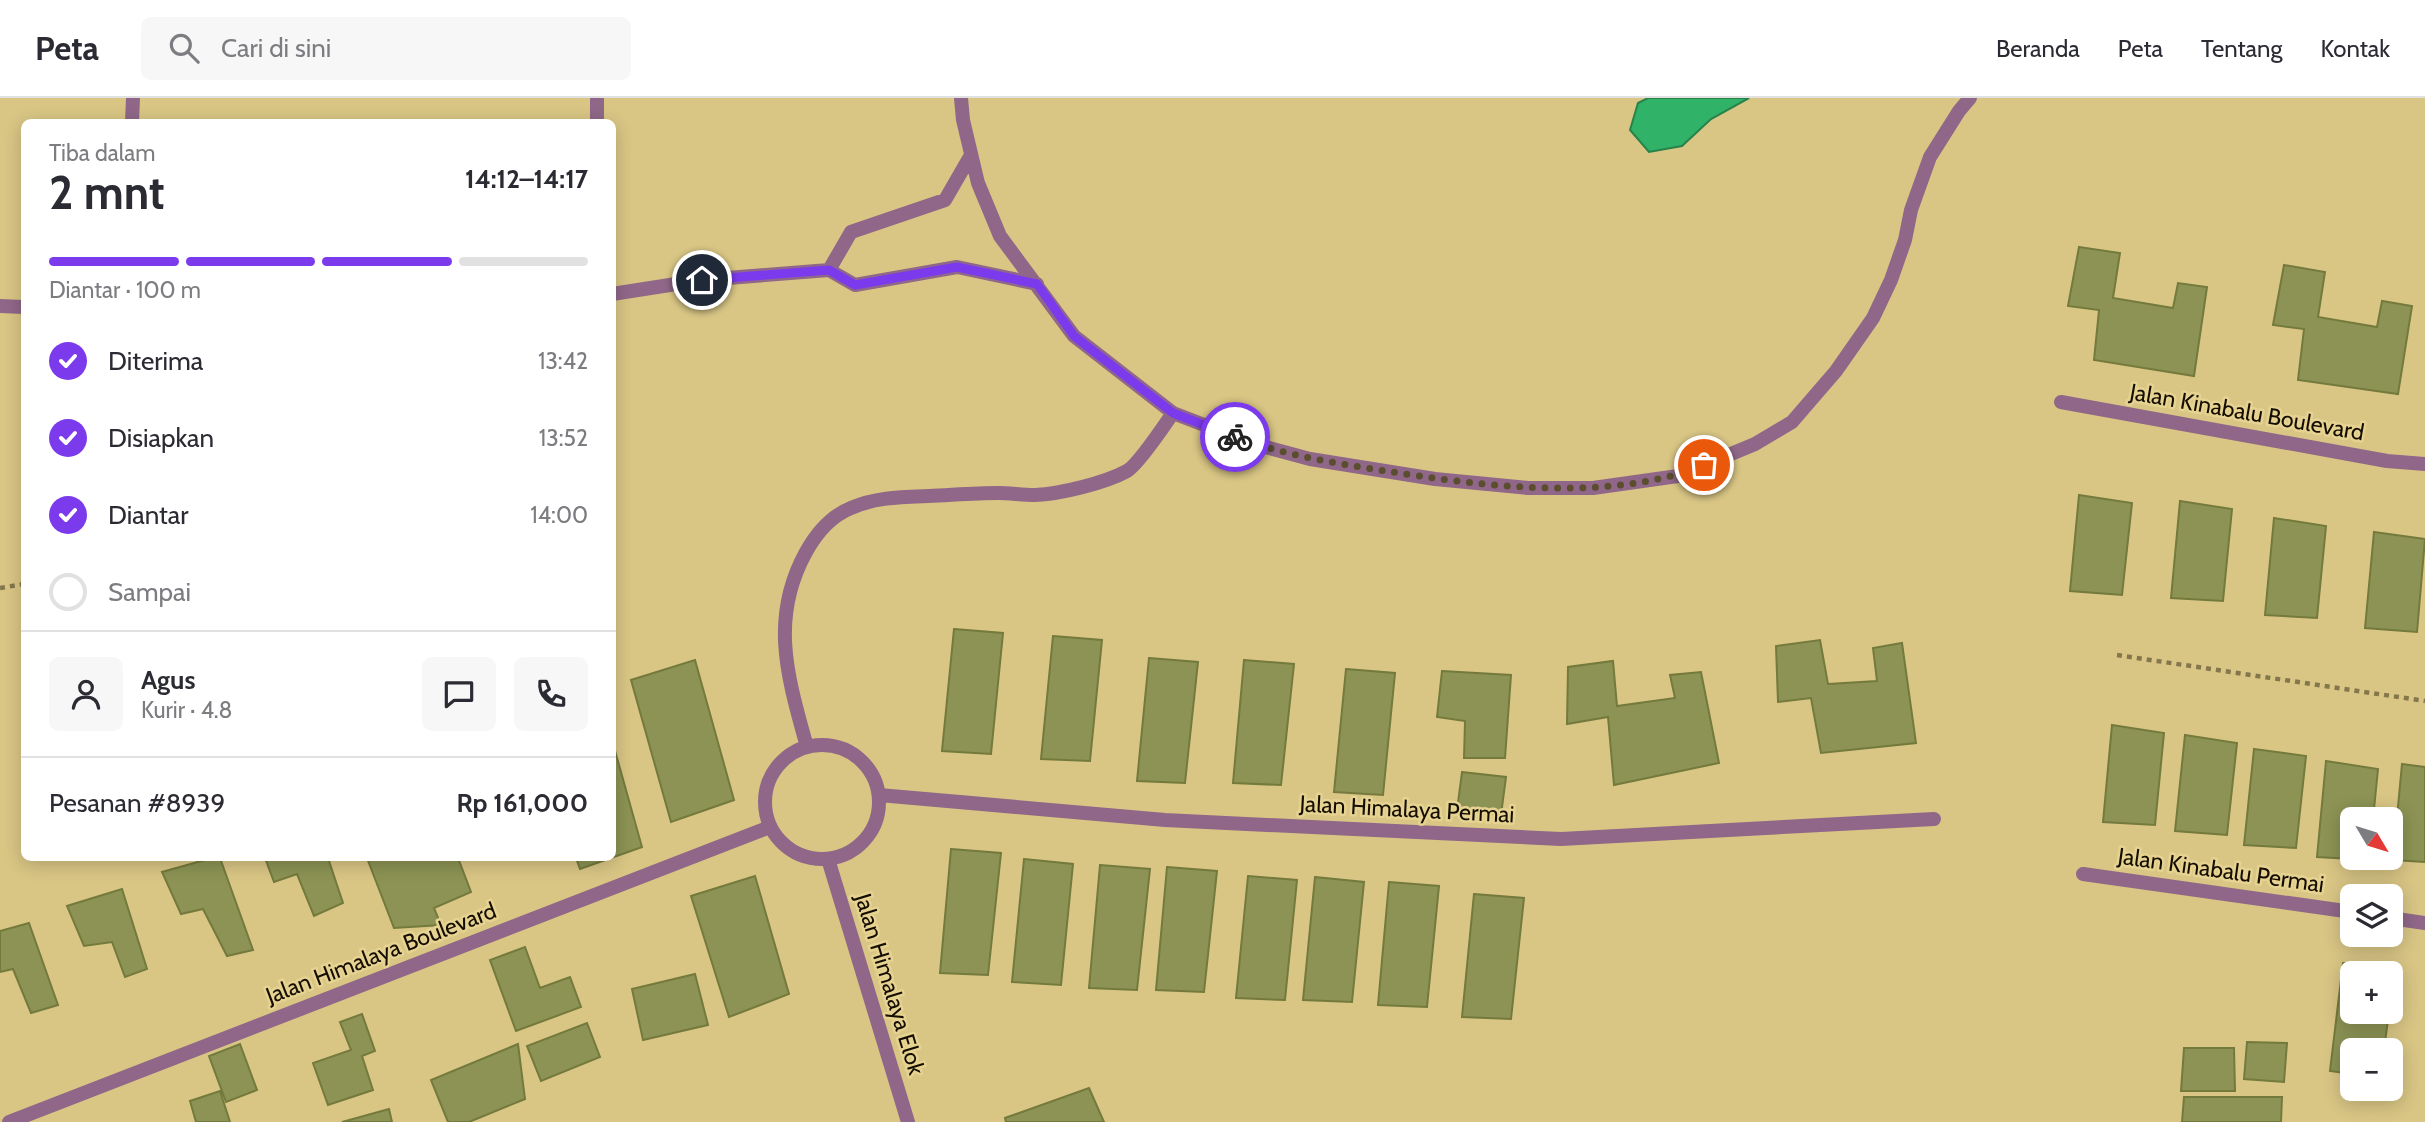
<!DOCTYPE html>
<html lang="id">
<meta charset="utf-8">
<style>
body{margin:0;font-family:Cabin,sans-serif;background:#f7f7f7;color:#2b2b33;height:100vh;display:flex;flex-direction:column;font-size:26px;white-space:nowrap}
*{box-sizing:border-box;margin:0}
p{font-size:23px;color:#7c7c81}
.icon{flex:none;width:38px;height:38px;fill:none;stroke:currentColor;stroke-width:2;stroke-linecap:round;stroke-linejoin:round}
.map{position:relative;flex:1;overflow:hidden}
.side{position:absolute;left:21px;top:21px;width:595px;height:742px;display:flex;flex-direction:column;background:#fff;border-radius:10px;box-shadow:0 4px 18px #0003}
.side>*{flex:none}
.needle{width:46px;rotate:128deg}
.tools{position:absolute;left:2340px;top:709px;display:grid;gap:14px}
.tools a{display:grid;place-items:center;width:63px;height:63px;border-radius:10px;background:#fff;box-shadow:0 4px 18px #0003;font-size:35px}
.pin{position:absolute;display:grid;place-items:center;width:60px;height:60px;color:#fff;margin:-30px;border:4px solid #fff;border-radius:50%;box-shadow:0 2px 7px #0007}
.courier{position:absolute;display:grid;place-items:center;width:70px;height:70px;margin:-35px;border:5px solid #7c3aed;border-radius:50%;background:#fff;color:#222;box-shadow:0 2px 9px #0007}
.summary em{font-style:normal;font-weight:700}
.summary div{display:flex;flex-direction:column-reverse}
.summary{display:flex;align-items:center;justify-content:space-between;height:119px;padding:0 28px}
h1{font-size:46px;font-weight:700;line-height:52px}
.bar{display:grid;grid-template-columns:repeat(4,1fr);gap:10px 7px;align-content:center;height:84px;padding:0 28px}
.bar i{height:9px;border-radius:5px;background:#e1e1e2}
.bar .selected{background:#7c3aed}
.bar p{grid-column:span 4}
.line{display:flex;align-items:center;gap:18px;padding:0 28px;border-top:2px solid #e1e1e2}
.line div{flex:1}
.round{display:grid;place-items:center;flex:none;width:74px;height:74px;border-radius:10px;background:#f7f7f7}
ol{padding:0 28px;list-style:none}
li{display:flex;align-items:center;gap:21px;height:77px}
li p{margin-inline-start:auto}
li .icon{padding:7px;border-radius:50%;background:#7c3aed;color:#fff;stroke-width:4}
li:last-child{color:#7c7c81}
li i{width:38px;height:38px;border:4px solid #e1e1e2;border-radius:50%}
header{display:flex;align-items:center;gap:42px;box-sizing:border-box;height:98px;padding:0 35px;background:#fff;border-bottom:2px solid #e1e1e2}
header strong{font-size:33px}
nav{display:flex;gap:38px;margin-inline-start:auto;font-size:24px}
.search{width:490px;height:63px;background:#f7f7f7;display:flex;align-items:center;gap:18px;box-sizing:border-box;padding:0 24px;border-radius:10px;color:#7c7c81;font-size:26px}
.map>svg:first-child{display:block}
.water{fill:#30b369;stroke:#28824a;stroke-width:2}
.building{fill:#8c9354;stroke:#747a3c;stroke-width:2}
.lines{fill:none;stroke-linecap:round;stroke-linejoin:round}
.path{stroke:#85774c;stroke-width:4.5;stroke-dasharray:5 5;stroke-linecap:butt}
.minor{stroke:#906788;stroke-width:14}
.done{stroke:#5a4e2f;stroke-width:7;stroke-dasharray:0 12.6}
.route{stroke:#7c3aed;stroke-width:9}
.labels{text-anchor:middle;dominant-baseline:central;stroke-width:5;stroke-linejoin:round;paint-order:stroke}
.street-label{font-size:23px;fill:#150e00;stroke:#e6d392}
</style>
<header>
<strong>Peta</strong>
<div class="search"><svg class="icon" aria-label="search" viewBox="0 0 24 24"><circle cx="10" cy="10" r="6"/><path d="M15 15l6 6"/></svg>Cari di sini</div>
<nav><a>Beranda</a><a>Peta</a><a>Tentang</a><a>Kontak</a></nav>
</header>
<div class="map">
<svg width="2425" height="1024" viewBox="0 0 2425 1024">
<rect width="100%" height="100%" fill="#d9c685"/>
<path class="water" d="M1648,0H1749L1711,21L1682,48L1649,54L1630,32L1638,5Z"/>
<path class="building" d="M2079,149L2120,155L2113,200L2173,210L2178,185L2207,189L2194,278L2094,262L2099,212L2068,208Z
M2284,167L2325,174L2318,219L2377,229L2382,203L2412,208L2398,296L2298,282L2304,231L2273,227Z
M2079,397L2132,405L2122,497L2070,493Z
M2180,403L2232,411L2223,503L2171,500Z
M2274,420L2326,428L2317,520L2265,517Z
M2374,434L2425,441L2417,534L2365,530Z
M954,531L1003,535L991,656L942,653Z
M1053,538L1102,542L1090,663L1041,661Z
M1820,542L1828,586L1877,583L1873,550L1902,545L1916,645L1821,655L1811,600L1778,604L1776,548Z
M1149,560L1198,564L1185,685L1137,683Z
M695,562L734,702L671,724L631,582Z
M1244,562L1294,566L1281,687L1233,685Z
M1613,563L1617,608L1675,600L1670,577L1701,574L1719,665L1614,687L1608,619L1567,626L1568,569Z
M1346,571L1395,575L1383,697L1334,694Z
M1442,573L1511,577L1505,660H1464L1465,623L1437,619Z
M2112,627L2164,635L2155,727L2103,724Z
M2185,637L2237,645L2227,737L2175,733Z
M612,642L642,749L580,771L576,760H612Z
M2254,651L2306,658L2296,750L2244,747Z
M2326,663L2378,671L2373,721H2352V760H2370L2369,762L2317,759Z
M2402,666L2425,669V764L2393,762Z
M1462,674L1506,679L1501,717L1457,712Z
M951,751L1001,755L988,877L940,875Z
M212,760H220L253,852L227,858L203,811L181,816L162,774Z
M265,760H328L343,805L314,818L297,776L274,784Z
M367,760H458L471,794L434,810L441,827L394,830Z
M1024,761L1073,766L1061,887L1012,884Z
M1100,767L1150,771L1137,892L1089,890Z
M1167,769L1217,773L1204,894L1156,892Z
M755,778L789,896L729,919L691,798Z
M1248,778L1297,782L1285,902L1236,900Z
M1315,779L1364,784L1352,904L1303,902Z
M1389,784L1439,788L1427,909L1378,907Z
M122,791L147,871L125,879L112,844L84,848L67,808Z
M1474,796L1524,800L1511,921L1462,919Z
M29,825L58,907L31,915L13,871L0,874V833Z
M525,849L540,890L570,879L581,909L516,933L490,862Z
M2343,865L2394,871L2390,900V875H2352V914H2389L2384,952H2352V976L2330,973Z
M695,876L708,927L643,942L632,891Z
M362,916L375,953L362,958L373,992L328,1007L313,965L351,952L340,924Z
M587,925L600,959L541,983L527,948Z
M2247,944L2287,945L2284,984L2244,981Z
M240,946L257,992L226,1004L209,958Z
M518,946L525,1001L469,1024H448L431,982Z
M2184,950H2234L2235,993H2181Z
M1089,990L1104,1024H1006L1005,1020Z
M220,993L230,1024H196L190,1003Z
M2184,999H2282L2281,1024H2182Z
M389,1011L392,1024H342Z"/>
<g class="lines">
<path class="path" d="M0,490L24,486
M2117,557L2425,603"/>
<path class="minor" d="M961,0L963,22L978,85L1000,138L1074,238L1173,315L1251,345L1310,361L1435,381L1528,390H1593L1678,378L1755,346L1792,324L1836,273L1873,220L1891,182L1905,142L1911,112L1930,59L1959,13L1970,0
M132,24L133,0
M597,24V0
M829,172L855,187L957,169L1037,186
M829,172L851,134L945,102L971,57
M612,196L702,182L829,172
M0,208L24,209
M2061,304L2387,363L2425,366
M765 704a57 57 0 1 1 114 0a57 57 0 1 1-114 0Z
M807,649C788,580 769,521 806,454C816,436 831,418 851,410C876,399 902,399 929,398C952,397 975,395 998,395C1010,395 1022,397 1035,397C1060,396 1105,385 1127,373C1138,367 1164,328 1173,315
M879,697L1165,722L1561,741L1934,721
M828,761L908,1024
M2083,776L2352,814
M2390,820L2425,825
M9,1024L770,729"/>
</g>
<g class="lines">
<path class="done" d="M1235,339C1283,357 1334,365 1386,373C1482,388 1612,405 1704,367"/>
<path class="route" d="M702,182L829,172L855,187L957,169L1037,186L1074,238L1173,315L1235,339"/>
</g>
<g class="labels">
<g class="street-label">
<text transform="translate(2247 314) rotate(10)">Jalan Kinabalu Boulevard</text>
<text transform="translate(1407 711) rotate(3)">Jalan Himalaya Permai</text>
<text transform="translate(2221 772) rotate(8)">Jalan Kinabalu Permai</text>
<text transform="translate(381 855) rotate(-21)">Jalan Himalaya Boulevard</text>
<text transform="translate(890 886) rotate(73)">Jalan Himalaya Elok</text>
</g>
</g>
</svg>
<div class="tools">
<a><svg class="needle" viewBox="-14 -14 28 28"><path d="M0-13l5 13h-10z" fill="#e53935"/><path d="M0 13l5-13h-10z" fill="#7c7c81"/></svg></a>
<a><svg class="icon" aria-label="layers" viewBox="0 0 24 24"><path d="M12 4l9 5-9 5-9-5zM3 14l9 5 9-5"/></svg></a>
<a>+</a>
<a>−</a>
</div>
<div class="pin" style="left:1704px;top:367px;background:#ea580c"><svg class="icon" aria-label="bag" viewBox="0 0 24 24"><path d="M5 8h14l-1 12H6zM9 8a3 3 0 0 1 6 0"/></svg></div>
<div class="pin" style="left:702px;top:182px;background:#1f2937"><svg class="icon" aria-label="home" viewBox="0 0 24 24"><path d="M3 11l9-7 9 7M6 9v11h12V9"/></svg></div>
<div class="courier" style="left:1235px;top:339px"><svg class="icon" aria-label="bike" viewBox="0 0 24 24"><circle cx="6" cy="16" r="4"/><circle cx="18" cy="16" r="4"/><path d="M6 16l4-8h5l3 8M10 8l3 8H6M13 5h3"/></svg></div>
<section class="side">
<div class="summary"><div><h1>2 mnt</h1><p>Tiba dalam</p></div><em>14:12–14:17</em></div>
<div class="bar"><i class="selected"></i><i class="selected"></i><i class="selected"></i><i></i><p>Diantar · 100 m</p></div>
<ol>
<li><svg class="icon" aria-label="check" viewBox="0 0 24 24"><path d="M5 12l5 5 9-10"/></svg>Diterima<p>13:42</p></li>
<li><svg class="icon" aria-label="check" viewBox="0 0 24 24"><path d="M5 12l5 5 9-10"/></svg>Disiapkan<p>13:52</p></li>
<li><svg class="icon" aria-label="check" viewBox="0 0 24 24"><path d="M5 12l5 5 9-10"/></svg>Diantar<p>14:00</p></li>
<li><i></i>Sampai</li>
</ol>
<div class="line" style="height:126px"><a class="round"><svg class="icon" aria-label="person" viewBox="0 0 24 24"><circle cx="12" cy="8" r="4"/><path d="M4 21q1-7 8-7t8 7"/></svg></a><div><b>Agus</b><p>Kurir · 4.8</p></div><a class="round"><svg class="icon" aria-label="chat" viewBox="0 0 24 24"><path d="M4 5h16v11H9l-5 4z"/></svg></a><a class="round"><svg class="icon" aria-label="phone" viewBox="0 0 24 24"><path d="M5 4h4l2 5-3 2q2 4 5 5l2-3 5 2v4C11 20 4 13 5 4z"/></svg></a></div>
<div class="line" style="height:91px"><div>Pesanan #8939</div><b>Rp 161,000</b></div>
</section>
</div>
